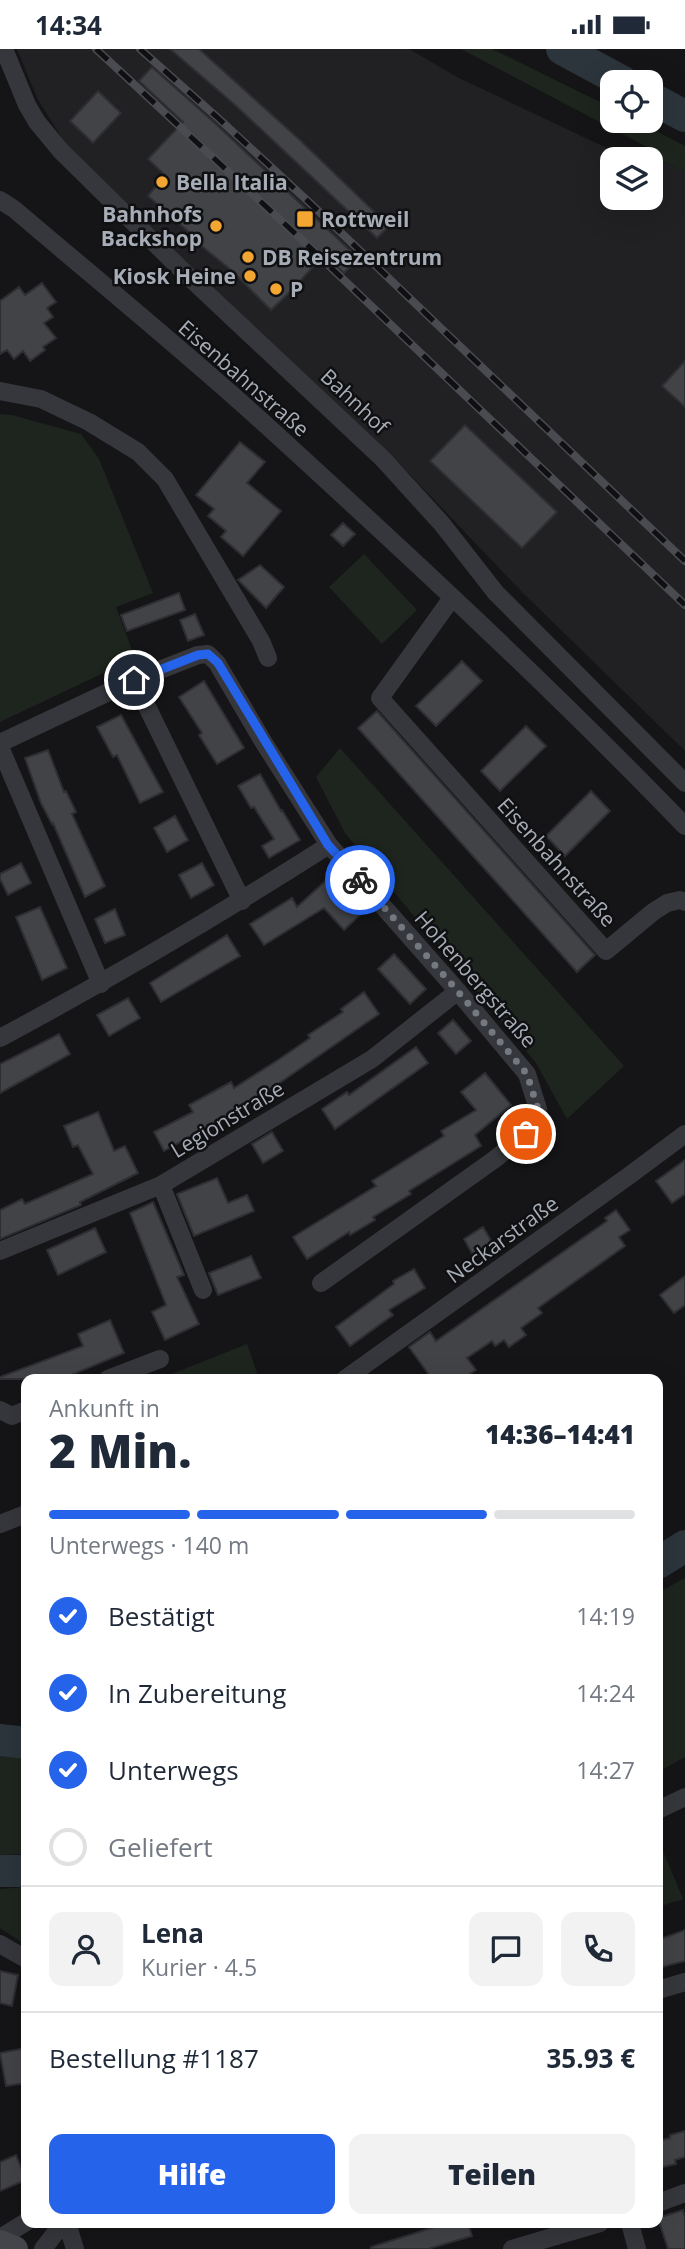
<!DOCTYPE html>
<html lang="de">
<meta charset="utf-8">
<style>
body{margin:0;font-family:"Open Sans",sans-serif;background:#f2f2f3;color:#1f2937;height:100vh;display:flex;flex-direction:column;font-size:26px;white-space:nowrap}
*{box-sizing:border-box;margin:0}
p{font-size:23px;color:#747a83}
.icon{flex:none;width:38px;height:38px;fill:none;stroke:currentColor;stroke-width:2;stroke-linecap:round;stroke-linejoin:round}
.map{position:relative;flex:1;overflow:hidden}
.details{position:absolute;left:21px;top:1325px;width:642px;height:854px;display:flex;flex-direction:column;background:#fff;border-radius:14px;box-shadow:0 7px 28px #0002}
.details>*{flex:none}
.controls{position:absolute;left:600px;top:21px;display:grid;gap:14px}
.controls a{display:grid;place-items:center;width:63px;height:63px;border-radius:14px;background:#fff;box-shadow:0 7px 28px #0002;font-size:35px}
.pin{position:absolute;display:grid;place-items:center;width:60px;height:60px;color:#fff;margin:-30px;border:4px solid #fff;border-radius:50%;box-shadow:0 2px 7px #0007}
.courier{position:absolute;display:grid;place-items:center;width:70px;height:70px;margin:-35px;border:5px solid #2563eb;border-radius:50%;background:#fff;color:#222;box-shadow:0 2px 9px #0007}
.head em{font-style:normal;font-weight:800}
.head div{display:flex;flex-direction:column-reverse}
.head{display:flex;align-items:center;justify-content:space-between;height:119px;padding:0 28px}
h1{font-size:46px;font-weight:800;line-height:52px}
.bar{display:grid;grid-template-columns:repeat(4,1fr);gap:10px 7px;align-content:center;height:84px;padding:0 28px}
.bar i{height:9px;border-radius:5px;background:#e0e1e3}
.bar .on{background:#2563eb}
.bar p{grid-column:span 4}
.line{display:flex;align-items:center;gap:18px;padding:0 28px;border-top:2px solid #e0e1e3}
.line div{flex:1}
.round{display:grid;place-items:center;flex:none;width:74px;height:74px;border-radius:14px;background:#f2f2f3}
ol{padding:0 28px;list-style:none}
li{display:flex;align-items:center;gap:21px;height:77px}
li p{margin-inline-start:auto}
li .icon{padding:7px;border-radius:50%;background:#2563eb;color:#fff;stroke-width:4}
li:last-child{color:#747a83}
li i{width:38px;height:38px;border:4px solid #e0e1e3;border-radius:50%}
.cta{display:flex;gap:14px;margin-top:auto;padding:14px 28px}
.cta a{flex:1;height:80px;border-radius:14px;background:#2563eb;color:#fff;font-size:28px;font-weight:800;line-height:80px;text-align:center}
.cta a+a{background:#f2f2f3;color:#1f2937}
.status{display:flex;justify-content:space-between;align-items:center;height:49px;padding:0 35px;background:#fff;direction:ltr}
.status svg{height:19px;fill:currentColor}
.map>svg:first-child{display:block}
.built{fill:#212124;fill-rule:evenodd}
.green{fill:#1d251e}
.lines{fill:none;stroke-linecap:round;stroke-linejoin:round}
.river{stroke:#2b353b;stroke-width:32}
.building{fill:#414347;stroke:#2f2f33;stroke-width:2}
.street{stroke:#36373c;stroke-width:18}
.secondary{stroke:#44464c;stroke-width:26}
.rail-casing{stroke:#494b51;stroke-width:8}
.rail{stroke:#101012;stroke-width:5;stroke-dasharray:16;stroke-linecap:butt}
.done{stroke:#74787f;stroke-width:7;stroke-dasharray:0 12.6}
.route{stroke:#2563eb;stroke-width:9}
.poi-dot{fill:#f3a631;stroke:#101012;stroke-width:2.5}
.labels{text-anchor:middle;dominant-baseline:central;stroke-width:5;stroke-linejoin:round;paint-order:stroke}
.poi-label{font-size:21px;font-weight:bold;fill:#a7adb7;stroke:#101012;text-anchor:start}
.street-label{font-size:21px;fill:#a7adb7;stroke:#101012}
</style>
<div class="status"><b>14:34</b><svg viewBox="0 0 49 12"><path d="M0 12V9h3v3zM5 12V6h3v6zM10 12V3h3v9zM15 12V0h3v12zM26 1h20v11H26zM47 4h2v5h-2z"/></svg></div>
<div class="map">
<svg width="685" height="2200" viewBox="0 0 685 2200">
<rect width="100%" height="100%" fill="#151517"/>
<path class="built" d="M17,0H409L457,28L630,110L643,103L685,123V702L522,543L398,413L263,287L101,131L64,92L38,51ZM612,110H651V149H612Z"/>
<path class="green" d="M461,0H492L612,59V72H637L683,96L685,97V123L643,103L647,98Z
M0,365L12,366L81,385L99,410L153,544L116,558L135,609L0,673Z
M364,505L417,561L382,595L329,538Z
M340,699L624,1017L567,1070L536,1014L345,784L316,728Z
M247,1295L259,1330H159Z
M685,1529V1708L658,1723V1544Z
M0,1700L26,1703V1805L0,1806Z
M658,1790L683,1850L658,1858Z
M26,1838V1896L0,1879V1840Z"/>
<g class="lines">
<path class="river" d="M562,0L623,33
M651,49L685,67
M658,1514L685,1497
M0,1691L26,1694
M0,1822H26"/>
</g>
<path class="building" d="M170,0H199L301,92L389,177L377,189L234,55Z
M152,18L217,76L358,209L344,224L324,206L290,243L271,261L231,221L199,195L189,186L191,185L148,147L165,126L148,110L183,73L139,32Z
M98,42L121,64L93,94L70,72Z
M42,234L56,253L47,259L53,268L44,274L56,289L43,298L45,301L30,312L23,302L14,310L7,301L0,305V252L19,238L25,246Z
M685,312V358L662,337Z
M465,376L557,463L522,499L430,412Z
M240,393L265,413L247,434L281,462L243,507L221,488L226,482L208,467L214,460L196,446Z
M343,474L355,485L343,497L331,486Z
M260,516L284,538L266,559L238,531Z
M179,544L185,561L127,582L121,566Z
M195,565L204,586L188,592L180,571Z
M462,612L482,632L436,677L416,657Z
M204,632L244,699L217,715L199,686L202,684L179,648Z
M377,662L595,906L577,923L358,679Z
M121,666L163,743L140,754L117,706L113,708L97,678Z
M526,677L546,697L500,742L481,722Z
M48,701L64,743L66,742L76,763L72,765L105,837L85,848L53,774L52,775L41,754L25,709Z
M260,725L281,762L282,761L300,791L269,809L262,797L274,790L254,758L251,759L238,737Z
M591,742L610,762L565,807L546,787Z
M175,767L188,791L167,803L154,779Z
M21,814L31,834L8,846L0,830V825Z
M202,814L214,836L191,849L179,826Z
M330,828L362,864L344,881L324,859L264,896L250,875L292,849L297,858Z
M40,858L67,919L42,931L16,868Z
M115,860L125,886L105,894L95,870Z
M227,886L240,907L161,953L150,934Z
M394,905L426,940L410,955L378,920Z
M364,943L379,965L255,1051L164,1102L154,1083L193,1063L189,1056L231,1033L234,1039L278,1011L310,989L308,986L343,963L341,960Z
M128,949L140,969L109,987L97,966Z
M453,971L471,992L456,1005L438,984Z
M59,985L70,1005L0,1044V1015Z
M416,998L428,1014L335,1080L322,1060L347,1043L349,1046Z
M485,1024L511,1056L475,1086L481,1097L409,1142L411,1145L373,1168L375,1171L350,1186L349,1183L307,1210L293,1188L376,1137L372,1132L444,1087L441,1082L476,1061L461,1043Z
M98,1063L114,1102L125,1097L138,1124L80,1153L81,1156L0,1190V1161L22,1150L25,1155L93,1125L78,1096L73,1098L64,1077Z
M272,1083L283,1102L263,1114L252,1095Z
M685,1111V1145L672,1154L656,1132Z
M217,1129L228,1154L247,1146L254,1162L194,1187L177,1145Z
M153,1153L184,1226L177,1228L199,1275L165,1291L152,1263L166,1256L130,1164Z
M616,1161L630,1181L619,1188L625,1197L538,1259L542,1264L521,1279L526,1286L509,1298L504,1291L495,1297L492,1292L467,1309L476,1321L462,1330H432L409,1298L430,1283L436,1292L607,1172L605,1169Z
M483,1178L493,1195L473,1206L464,1190Z
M95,1179L106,1203L58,1226L47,1201Z
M251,1207L261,1229L218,1246L209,1224Z
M414,1220L425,1239L389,1261L393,1266L350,1297L336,1278L394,1235L393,1232Z
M685,1227V1256L674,1264L660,1246Z
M110,1271L124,1304L71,1326L72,1330H0V1328L83,1297L78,1285Z
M685,1881V1912L658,1919V1891Z
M0,1922L18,1926L12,1957L0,1954Z
M26,1999V2034L6,2037L0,2004Z
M685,2082V2108L675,2111L676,2115L658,2119V2092L670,2089V2086Z
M16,2106L26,2131L0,2142V2113Z
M683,2161L685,2169V2200H668L658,2169Z
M447,2174H468L472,2187L428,2200H371V2198Z"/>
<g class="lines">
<path class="street" d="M4,0L27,56L37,73L61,102L189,228L383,410L442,475L496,544L685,734
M0,151L14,160C95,229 177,296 256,367C402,500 548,635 685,777
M0,342L41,350L89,373L138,403L165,430L261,592L268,609
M452,549L380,649L606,902L653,863L667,854L680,851L685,853
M134,631L242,852
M0,694L134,631L198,606L208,605L217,614L264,694L329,796L455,939L527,1025L538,1060L526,1085L495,1110L321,1234
M0,698L101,935
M0,989C112,929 221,865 329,796
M161,1136L203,1241
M0,1202L161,1136L372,1010L458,942
M108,1330L160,1310
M345,1330L630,1126L685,1085
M0,1361L12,1367L26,1361
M0,1475L26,1465
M658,1761L685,1748
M0,1895L26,1910
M658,1941L685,1933
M658,2154L685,2144
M67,2174L75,2200
M630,2174L637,2200
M0,2189L26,2173
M43,2200L63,2174
M512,2200L600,2174"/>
<path class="secondary" d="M0,2194L15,2200"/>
<defs>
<path id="rail" d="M96,0L301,190L685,556
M140,0L218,69L311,155L685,512"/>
</defs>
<use href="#rail" class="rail-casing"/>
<use href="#rail" class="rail"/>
</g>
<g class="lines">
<path class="done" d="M360,831L455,939L527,1025L538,1060L526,1085"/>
<path class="route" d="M134,631L198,606L208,605L218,614L328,796L360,831"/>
</g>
<g class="poi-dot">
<circle cx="162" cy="133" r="7"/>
<rect x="296" y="161" width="18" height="18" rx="3.5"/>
<circle cx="216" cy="177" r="7"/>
<circle cx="248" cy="208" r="7"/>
<circle cx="250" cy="227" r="7"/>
<circle cx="276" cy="240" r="7"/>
</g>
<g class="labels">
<g class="poi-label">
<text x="176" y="133">Bella Italia</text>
<text x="202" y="165" text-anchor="end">Bahnhofs<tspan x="202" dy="24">Backshop</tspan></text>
<text x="321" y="170">Rottweil</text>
<text x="262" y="208">DB Reisezentrum</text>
<text x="236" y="227" text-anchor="end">Kiosk Heine</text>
<text x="290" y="240">P</text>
</g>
<g class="street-label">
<text transform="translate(244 329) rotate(41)">Eisenbahnstraße</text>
<text transform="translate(355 352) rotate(43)">Bahnhof</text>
<text transform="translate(557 813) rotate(48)">Eisenbahnstraße</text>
<text transform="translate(476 930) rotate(49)">Hohenbergstraße</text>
<text transform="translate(227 1070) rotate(-31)">Legionstraße</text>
<text transform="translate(502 1190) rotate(-36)">Neckarstraße</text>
</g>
</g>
</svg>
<div class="controls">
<a><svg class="icon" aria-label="locate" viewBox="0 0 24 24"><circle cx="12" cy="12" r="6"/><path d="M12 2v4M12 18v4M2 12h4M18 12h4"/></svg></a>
<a><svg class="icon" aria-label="layers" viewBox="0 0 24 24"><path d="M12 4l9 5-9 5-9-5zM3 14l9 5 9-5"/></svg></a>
</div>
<div class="pin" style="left:526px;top:1085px;background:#ea580c"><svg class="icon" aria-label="bag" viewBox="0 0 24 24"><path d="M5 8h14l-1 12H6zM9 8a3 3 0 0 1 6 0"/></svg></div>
<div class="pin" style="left:134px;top:631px;background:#1f2937"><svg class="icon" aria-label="home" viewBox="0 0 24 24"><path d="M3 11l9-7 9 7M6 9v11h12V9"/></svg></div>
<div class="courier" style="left:360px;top:831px"><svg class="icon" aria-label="bike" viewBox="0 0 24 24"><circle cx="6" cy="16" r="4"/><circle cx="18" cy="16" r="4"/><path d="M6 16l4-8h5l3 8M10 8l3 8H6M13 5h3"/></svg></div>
<section class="details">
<div class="head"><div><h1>2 Min.</h1><p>Ankunft in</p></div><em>14:36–14:41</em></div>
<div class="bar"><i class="on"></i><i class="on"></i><i class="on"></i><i></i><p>Unterwegs · 140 m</p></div>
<ol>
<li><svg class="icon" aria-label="check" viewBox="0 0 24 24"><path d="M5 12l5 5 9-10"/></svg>Bestätigt<p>14:19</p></li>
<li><svg class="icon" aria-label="check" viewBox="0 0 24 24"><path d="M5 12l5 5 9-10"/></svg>In Zubereitung<p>14:24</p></li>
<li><svg class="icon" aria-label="check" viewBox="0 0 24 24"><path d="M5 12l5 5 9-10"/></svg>Unterwegs<p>14:27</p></li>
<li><i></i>Geliefert</li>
</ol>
<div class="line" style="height:126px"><a class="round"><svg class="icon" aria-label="person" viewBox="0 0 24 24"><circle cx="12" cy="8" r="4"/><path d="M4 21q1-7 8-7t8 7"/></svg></a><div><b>Lena</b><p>Kurier · 4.5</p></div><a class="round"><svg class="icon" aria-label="chat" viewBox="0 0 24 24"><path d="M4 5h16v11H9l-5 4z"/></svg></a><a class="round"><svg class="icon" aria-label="phone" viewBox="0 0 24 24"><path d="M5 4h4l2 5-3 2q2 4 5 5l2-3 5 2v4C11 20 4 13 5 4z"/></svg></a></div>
<div class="line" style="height:91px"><div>Bestellung #1187</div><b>35.93 €</b></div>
<div class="cta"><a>Hilfe</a><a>Teilen</a></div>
</section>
</div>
